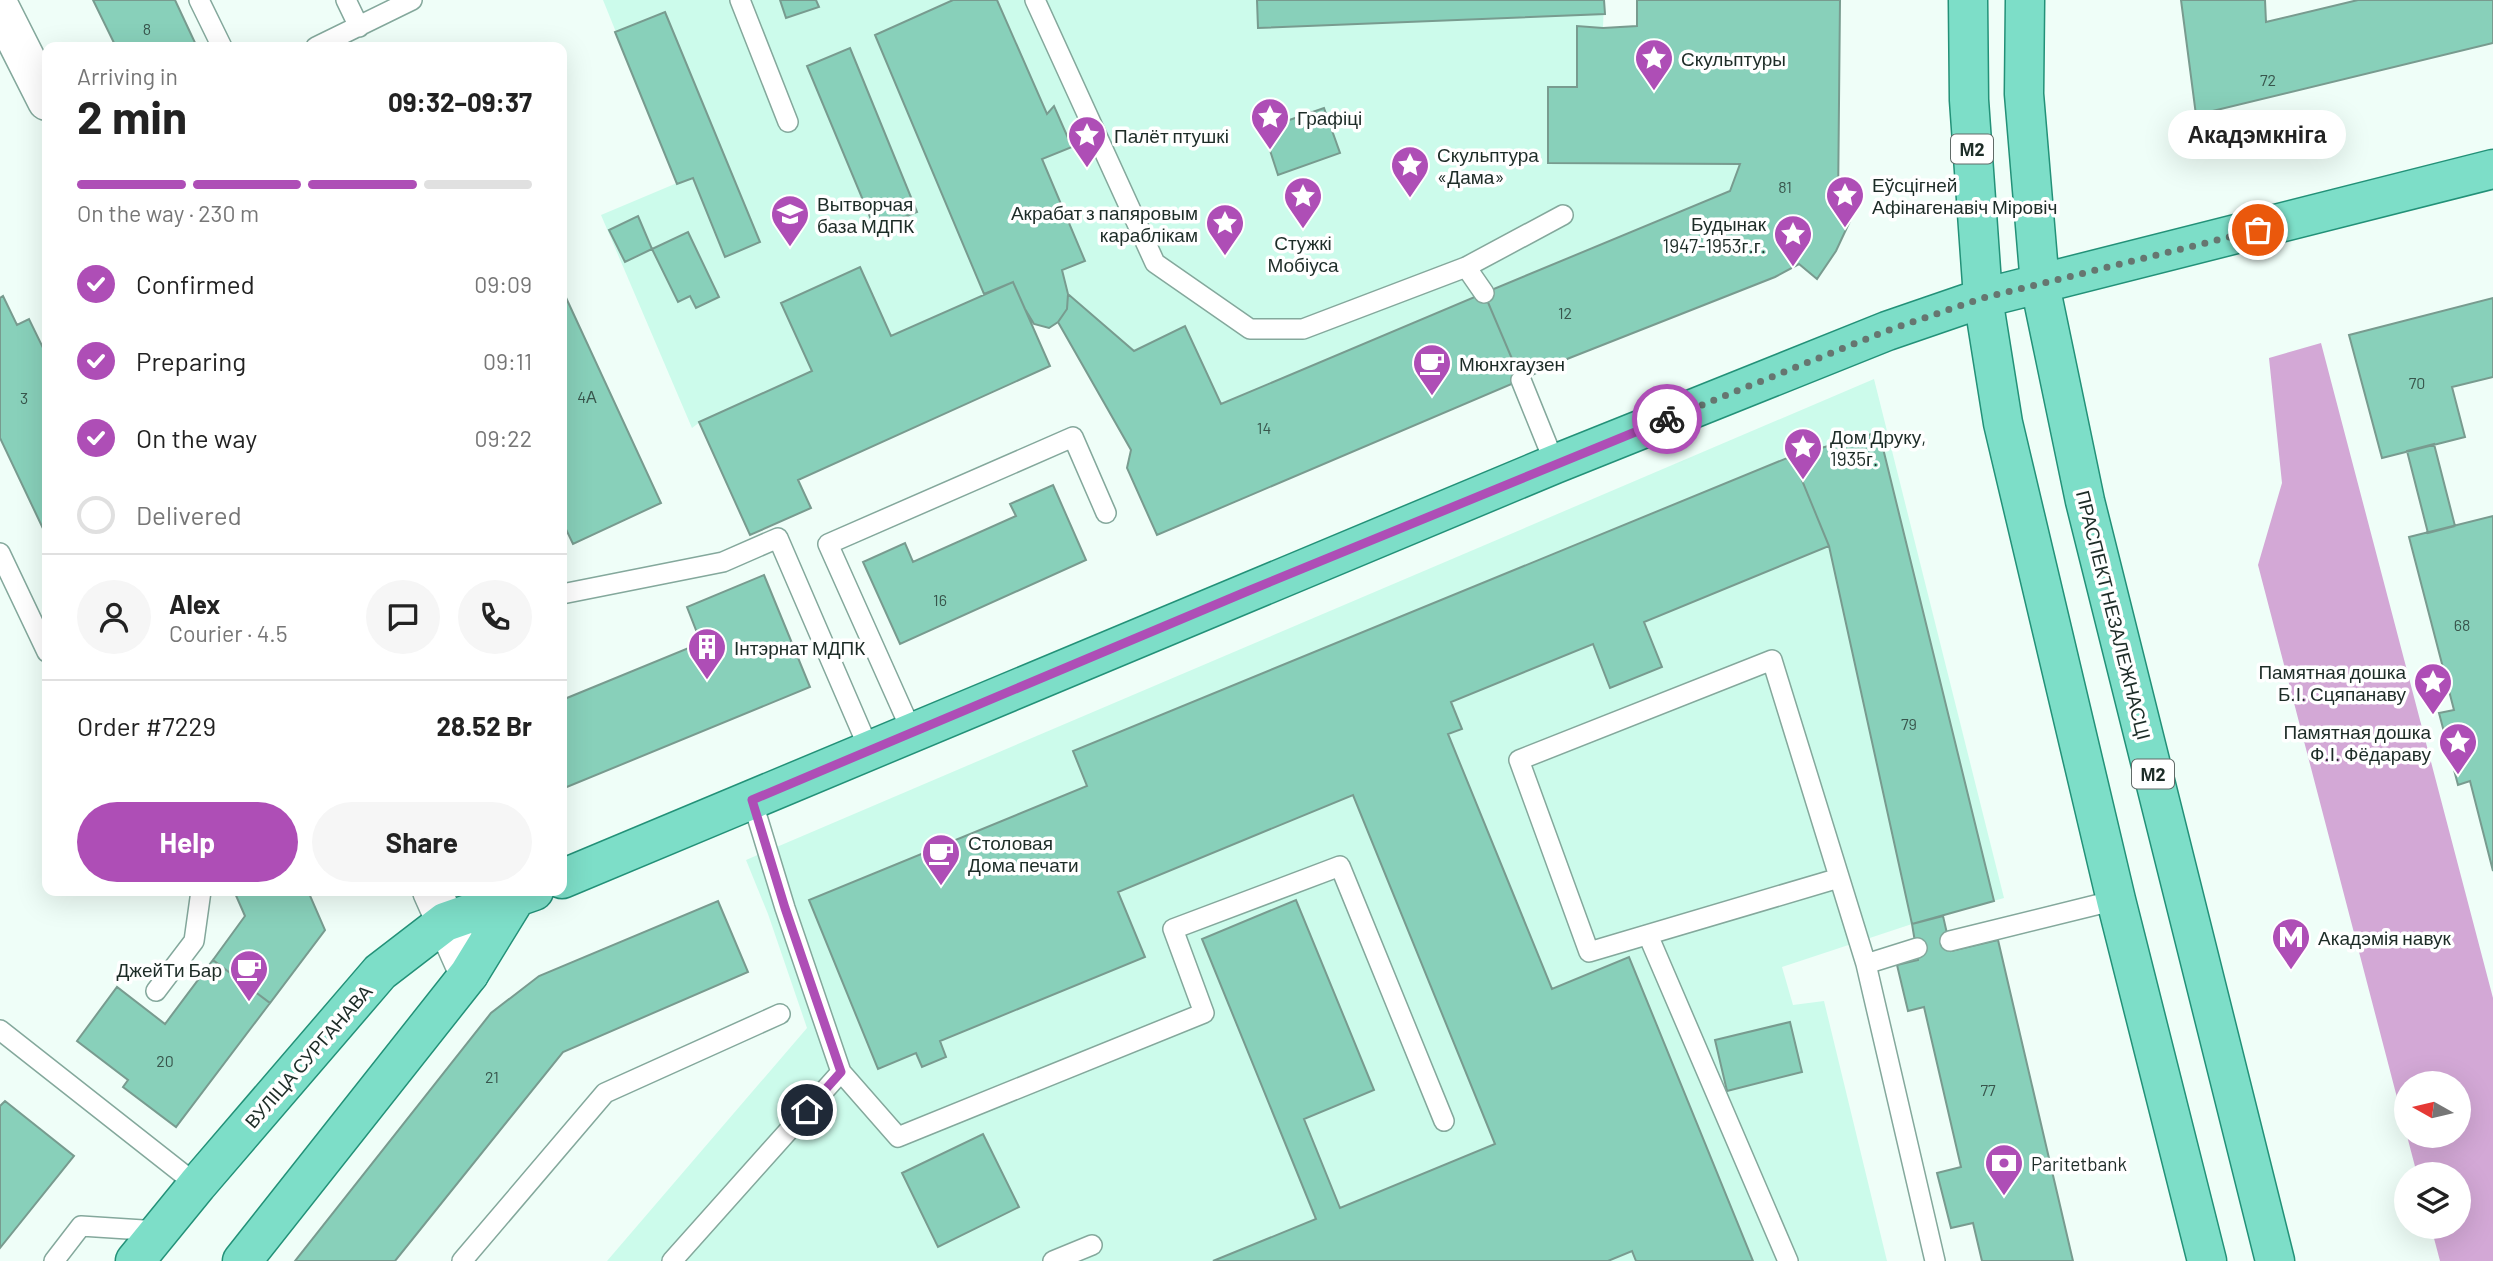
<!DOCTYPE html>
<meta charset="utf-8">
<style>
body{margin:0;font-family:Barlow,sans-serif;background:#f6f6f6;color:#222;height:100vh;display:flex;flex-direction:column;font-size:26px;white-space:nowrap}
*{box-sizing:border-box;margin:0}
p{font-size:23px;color:#767676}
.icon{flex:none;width:38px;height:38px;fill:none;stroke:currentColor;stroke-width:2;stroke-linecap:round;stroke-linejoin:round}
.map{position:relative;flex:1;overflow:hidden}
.side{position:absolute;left:42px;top:42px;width:525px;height:854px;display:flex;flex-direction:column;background:#fff;border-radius:14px;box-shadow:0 7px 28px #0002}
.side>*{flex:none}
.needle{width:46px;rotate:278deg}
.fabs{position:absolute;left:2394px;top:1071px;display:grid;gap:14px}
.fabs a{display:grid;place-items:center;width:77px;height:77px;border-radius:50%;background:#fff;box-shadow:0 7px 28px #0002;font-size:35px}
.pin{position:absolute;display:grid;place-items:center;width:60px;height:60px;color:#fff;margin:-30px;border:4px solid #fff;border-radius:50%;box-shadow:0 2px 7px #0007}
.courier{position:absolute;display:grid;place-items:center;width:70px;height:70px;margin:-35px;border:5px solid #ae4eb6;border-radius:50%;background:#fff;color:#222;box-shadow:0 2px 9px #0007}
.bubble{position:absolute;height:49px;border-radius:24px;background:#fff;box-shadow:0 7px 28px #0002;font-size:23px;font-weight:700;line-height:49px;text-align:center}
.overview em{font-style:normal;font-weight:700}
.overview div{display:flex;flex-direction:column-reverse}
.overview{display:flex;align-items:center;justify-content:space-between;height:119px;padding:0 35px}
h1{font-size:46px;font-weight:700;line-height:52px}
.bar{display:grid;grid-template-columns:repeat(4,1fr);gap:10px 7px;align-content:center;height:84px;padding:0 35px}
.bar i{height:9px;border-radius:5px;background:#e0e0e0}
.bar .current{background:#ae4eb6}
.bar p{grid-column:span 4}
.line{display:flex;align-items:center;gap:18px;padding:0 35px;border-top:2px solid #e0e0e0}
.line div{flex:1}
.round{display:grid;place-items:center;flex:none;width:74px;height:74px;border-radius:37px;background:#f6f6f6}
ol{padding:0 35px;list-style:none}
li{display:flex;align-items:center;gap:21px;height:77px}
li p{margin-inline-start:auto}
li .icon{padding:7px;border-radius:50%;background:#ae4eb6;color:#fff;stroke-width:4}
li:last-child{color:#767676}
li i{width:38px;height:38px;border:4px solid #e0e0e0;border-radius:50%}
.primary-button{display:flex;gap:14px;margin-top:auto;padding:14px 35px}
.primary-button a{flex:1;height:80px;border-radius:42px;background:#ae4eb6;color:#fff;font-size:28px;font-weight:700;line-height:80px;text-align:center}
.primary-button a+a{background:#f6f6f6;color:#222}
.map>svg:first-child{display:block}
.built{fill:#ccfbeb}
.forest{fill:#d3a8d6}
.building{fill:#88d0ba;stroke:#789b8f;stroke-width:2}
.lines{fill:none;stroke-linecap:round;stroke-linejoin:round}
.service-casing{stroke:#84a89c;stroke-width:22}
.secondary-casing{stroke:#84a89c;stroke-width:41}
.primary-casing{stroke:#239178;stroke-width:41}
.service{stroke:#fff;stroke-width:19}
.secondary{stroke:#fff;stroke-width:38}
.primary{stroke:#7ddec8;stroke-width:38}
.done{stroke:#667670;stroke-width:7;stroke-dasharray:0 12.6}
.route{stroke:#ae4eb6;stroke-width:9}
.labels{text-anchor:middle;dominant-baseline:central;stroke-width:7;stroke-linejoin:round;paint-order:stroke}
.number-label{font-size:16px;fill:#38554c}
.shield{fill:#fff;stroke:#616b68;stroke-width:2}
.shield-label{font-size:18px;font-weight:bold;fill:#1d2c27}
.poi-label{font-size:19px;fill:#1d2c27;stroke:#fff;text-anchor:start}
.street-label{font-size:19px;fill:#1d2c27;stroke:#fff}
</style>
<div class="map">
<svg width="2493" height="1261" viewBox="0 0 2493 1261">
<rect width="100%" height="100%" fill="#effef8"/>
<path class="built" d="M603,0H1604L1603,28L1637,26V0H1840L1838,205L1850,221L1836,251L1817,279L1799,265L1775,277L1567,359L1157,535L1127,468L1131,450L1058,323L1049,328L1034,324L1027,314L1050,366L799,479L811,508L750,535L700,422L692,428L601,215L677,183Z
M1874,379L2004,898L1912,924L1782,967L1793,1005L1824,1001L1887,1261H607L807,1028L768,914L746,860Z"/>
<path class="forest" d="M2321,343L2493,998V1261H2440L2431,1227H2459V1174H2417L2407,1136H2459V1083H2406V1132L2258,565L2282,483L2269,358Z"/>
<path class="building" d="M93,0H175L197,47H116Z
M780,0H816L819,7L786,18Z
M953,0H997L1047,114L1054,106L1072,147L1042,159L1085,261L1062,270L1068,294L1067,309L1058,322L1049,328L1034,324L1025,309L1013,282L984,294L875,35Z
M1257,0H1604L1605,14L1258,28Z
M1637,0H1840L1838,205L1850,221L1836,251L1817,279L1799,264L1775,277L1567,359L1521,380L1484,293L1730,191L1740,164L1548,163V87H1577V26L1603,28L1637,26Z
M2181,0H2265L2266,22L2358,0H2493V43L2196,115Z
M665,12L760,242L725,257L693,178L677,184L615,32Z
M850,48L917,212L875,229L807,66Z
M1324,108L1340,153L1278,175L1263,129Z
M638,216L652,249L625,262L609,230Z
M688,232L719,297L696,308L690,296L678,302L652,249Z
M860,267L891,336L1013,282L1050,366L798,480L811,508L750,535L699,422L812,371L781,303Z
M562,289L661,503L573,544L562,521Z
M1484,293L1521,380L1157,535L1127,468L1131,450L1058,322L1067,309L1068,294L1134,351L1185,326L1221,404Z
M3,296L17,325L29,319L47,356V537L0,438V298Z
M2493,298V377L2452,387L2465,437L2382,458L2349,335Z
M1879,432L1994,901L1912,924L1829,546L1792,456Z
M2434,444L2455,526L2428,533L2407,451Z
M1792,456L1829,546L1644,622L1662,667L1610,688L1593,644L1451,702L1462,729L1448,734L1552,989L1629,957L1753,1261H1636L1632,1251L1608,1261H1213L1316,1219L1202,939L1296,900L1374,1090L1304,1119L1340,1208L1495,1144L1353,795L1118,892L1145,957L940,1041L946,1057L922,1067L916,1053L878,1069L809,900L1087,786L1073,751Z
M1053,485L1086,560L900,644L863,562L905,543L913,562L1016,516L1010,504Z
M2493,516V871L2470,781L2458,785L2439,713L2454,710L2409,537Z
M764,575L810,687L562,789V700L701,643L687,607Z
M234,891H308L325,930L270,1003L213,960L245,916Z
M718,901L748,972L563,1052L395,1261H295L491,1013L539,976Z
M1943,916L1951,951L1998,940L2073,1261H1982L1973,1223L1951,1228L1937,1173L1961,1167L1924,1007L1908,1011L1897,965L1918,960L1912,924Z
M213,960L270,1003L176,1127L123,1087L128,1080L77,1041L117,987L165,1024Z
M1790,1022L1802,1072L1727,1091L1715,1040Z
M5,1101L74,1156L0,1248V1106Z
M983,1134L1019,1207L938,1247L902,1173Z"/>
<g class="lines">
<defs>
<path id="service" d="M199,0L222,47
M346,0L359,27
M740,0L788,122
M1035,0L1155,263L1250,329H1303L1466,267L1563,215
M316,47L412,0
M1466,267L1484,293
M1521,380L1555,464
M0,553L47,652
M562,594L723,562L778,538L869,749
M912,732L828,544L1073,437L1106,513
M1839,878L1589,952L1519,760L1772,660L1866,964
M1648,935L1788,1261
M1950,941L2116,900
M1917,948L1866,964L1935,1261
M156,991L194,941L201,891
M0,1030L197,1185
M841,1072L898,1137L1204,1013L1173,929L1340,866L1444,1121
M54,1261L81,1226L159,1231
M462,1261L605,1093L780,1014
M672,1261L841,1072L785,908L752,800
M1053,1261L1092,1245"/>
<path id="secondary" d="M0,8L47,101
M432,891L469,974"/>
<path id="primary" d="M1968,0L1969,100L1983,298L2003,423L2116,900L2207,1261
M2025,0L2024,94L2040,285L2085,501L2275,1261
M562,879L1555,464L1887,331L1983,298L2493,169
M135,1261L197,1185L380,972L445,922L534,891
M242,1261L469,974L515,899"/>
</defs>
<use href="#service" class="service-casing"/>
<use href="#secondary" class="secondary-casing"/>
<use href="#primary" class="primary-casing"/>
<use href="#service" class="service"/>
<use href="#secondary" class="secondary"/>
<use href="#primary" class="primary"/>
</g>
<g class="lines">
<path class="done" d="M1667,419L1886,331L1983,298L2258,230"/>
<path class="route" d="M807,1110L841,1072L785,908L752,800L1248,591L1667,419"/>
</g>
<defs>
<symbol id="sight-pin" viewBox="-11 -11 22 30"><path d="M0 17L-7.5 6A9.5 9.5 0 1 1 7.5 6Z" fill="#ae4eb6" stroke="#fff"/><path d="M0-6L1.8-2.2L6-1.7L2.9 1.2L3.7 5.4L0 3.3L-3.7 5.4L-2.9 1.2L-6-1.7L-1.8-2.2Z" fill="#fff"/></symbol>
<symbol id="university-pin" viewBox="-11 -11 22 30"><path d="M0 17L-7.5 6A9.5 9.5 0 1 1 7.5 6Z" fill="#ae4eb6" stroke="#fff"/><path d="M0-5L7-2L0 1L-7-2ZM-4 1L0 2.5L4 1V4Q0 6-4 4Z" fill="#fff"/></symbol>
<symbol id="cafe-pin" viewBox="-11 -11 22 30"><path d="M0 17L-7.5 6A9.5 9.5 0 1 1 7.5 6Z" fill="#ae4eb6" stroke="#fff"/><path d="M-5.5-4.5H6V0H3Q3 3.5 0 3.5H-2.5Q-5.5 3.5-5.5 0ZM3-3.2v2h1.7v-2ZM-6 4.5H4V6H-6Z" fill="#fff"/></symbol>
<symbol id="building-pin" viewBox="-11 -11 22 30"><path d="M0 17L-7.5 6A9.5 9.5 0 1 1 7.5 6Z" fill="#ae4eb6" stroke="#fff"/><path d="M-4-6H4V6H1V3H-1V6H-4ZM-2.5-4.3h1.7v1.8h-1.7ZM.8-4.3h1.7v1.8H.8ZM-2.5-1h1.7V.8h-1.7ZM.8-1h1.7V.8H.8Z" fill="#fff"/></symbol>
<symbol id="metro-pin" viewBox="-11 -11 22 30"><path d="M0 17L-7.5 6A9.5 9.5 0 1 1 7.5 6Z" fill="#ae4eb6" stroke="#fff"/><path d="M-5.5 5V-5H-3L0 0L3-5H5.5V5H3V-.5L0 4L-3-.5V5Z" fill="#fff"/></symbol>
<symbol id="bank-pin" viewBox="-11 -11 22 30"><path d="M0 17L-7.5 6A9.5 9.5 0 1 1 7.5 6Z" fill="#ae4eb6" stroke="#fff"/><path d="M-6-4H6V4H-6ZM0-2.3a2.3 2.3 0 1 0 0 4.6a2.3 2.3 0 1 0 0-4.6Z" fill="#fff"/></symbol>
</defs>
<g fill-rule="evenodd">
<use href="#sight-pin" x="1632" y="36" width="44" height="60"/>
<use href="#sight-pin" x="1248" y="95" width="44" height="60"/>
<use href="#sight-pin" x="1065" y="113" width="44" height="60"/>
<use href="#sight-pin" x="1388" y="143" width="44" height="60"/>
<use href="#sight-pin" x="1823" y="173" width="44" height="60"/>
<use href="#sight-pin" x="1281" y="174" width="44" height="60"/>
<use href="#university-pin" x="768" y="192" width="44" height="60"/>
<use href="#sight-pin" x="1203" y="201" width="44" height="60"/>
<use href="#sight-pin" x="1771" y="212" width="44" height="60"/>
<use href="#cafe-pin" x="1410" y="341" width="44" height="60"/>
<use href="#sight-pin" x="1781" y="425" width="44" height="60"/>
<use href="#building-pin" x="685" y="625" width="44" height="60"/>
<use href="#sight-pin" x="2411" y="660" width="44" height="60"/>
<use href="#sight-pin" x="2436" y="720" width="44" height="60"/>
<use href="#cafe-pin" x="919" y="831" width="44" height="60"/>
<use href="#metro-pin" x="2269" y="915" width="44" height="60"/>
<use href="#cafe-pin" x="227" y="947" width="44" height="60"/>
<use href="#bank-pin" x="1982" y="1141" width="44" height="60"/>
</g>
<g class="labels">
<g class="number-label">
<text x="147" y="28">8</text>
<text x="2268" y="79">72</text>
<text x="1785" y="186">81</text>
<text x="1565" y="312">12</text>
<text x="2417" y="382">70</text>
<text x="587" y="396">4А</text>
<text x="24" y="397">3</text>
<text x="1264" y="427">14</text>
<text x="940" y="599">16</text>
<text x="2462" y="624">68</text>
<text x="1909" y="723">79</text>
<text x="165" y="1060">20</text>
<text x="492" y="1076">21</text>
<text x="1988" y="1089">77</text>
</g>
<g class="shield">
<rect x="1951" y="134.5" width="42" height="29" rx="5"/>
<rect x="2132" y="759.5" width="42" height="29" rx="5"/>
</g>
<g class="shield-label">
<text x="1972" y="149">М2</text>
<text x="2153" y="774">М2</text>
</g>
<g class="poi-label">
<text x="1681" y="58">Скульптуры</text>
<text x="1297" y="117">Графіці</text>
<text x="1114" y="135">Палёт птушкі</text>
<text x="1437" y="154">Скульптура<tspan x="1437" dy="22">«Дама»</tspan></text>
<text x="1872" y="184">Еўсцігней<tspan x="1872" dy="22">Афінагенавіч Міровіч</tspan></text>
<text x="817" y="203">Вытворчая<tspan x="817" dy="22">база МДПК</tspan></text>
<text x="1198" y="212" text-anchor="end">Акрабат з папяровым<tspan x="1198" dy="22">караблікам</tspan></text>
<text x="1766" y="223" text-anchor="end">Будынак<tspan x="1766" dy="22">1947-1953г.г.</tspan></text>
<text x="1303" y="242" text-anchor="middle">Стужкі<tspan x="1303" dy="22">Мобіуса</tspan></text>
<text x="1459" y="363">Мюнхгаузен</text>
<text x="1830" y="436">Дом Друку,<tspan x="1830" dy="22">1935г.</tspan></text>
<text x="734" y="647">Інтэрнат МДПК</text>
<text x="2406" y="671" text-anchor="end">Памятная дошка<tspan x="2406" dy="22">Б.І. Сцяпанаву</tspan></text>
<text x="2431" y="731" text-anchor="end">Памятная дошка<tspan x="2431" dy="22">Ф.І. Фёдараву</tspan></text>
<text x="968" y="842">Столовая<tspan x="968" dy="22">Дома печати</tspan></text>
<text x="2318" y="937">Акадэмія навук</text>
<text x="222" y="969" text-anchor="end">ДжейТи Бар</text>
<text x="2031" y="1163">Paritetbank</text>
</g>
<g class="street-label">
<text transform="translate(2114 615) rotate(76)">ПРАСПЕКТ НЕЗАЛЕЖНАСЦІ</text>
<text transform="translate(308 1056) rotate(-49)">ВУЛІЦА СУРГАНАВА</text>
</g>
</g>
</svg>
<div class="fabs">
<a><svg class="needle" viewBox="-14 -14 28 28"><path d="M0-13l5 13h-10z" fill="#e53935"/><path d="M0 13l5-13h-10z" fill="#767676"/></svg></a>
<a><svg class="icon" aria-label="layers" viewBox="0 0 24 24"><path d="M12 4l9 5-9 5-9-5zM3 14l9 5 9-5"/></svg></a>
</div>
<div class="pin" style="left:2258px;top:230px;background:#ea580c"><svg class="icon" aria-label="bag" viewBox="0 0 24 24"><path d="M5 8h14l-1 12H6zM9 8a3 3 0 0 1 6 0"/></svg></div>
<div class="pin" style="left:807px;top:1110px;background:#1f2937"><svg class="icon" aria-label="home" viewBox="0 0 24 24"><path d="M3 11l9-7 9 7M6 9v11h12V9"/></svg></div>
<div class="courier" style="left:1667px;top:419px"><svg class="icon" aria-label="bike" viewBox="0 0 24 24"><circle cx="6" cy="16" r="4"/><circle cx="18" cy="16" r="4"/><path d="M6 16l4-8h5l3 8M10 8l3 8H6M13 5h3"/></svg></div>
<div class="bubble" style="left:2168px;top:110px;width:178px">Акадэмкніга</div>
<section class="side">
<div class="overview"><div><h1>2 min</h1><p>Arriving in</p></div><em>09:32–09:37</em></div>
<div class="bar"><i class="current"></i><i class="current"></i><i class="current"></i><i></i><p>On the way · 230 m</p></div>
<ol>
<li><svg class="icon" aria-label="check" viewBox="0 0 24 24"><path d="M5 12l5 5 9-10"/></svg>Confirmed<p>09:09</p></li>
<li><svg class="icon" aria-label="check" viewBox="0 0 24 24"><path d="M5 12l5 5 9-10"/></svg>Preparing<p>09:11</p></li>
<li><svg class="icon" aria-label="check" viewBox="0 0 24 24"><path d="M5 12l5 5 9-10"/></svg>On the way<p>09:22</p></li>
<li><i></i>Delivered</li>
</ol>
<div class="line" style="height:126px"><a class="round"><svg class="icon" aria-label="person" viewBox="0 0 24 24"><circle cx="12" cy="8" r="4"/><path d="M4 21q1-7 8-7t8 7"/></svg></a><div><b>Alex</b><p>Courier · 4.5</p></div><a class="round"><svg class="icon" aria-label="chat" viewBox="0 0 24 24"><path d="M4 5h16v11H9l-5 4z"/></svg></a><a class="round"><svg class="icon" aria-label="phone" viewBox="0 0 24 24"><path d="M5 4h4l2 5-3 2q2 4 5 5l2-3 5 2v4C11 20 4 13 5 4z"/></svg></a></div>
<div class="line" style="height:91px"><div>Order #7229</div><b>28.52 Br</b></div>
<div class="primary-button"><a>Help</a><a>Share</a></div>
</section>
</div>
